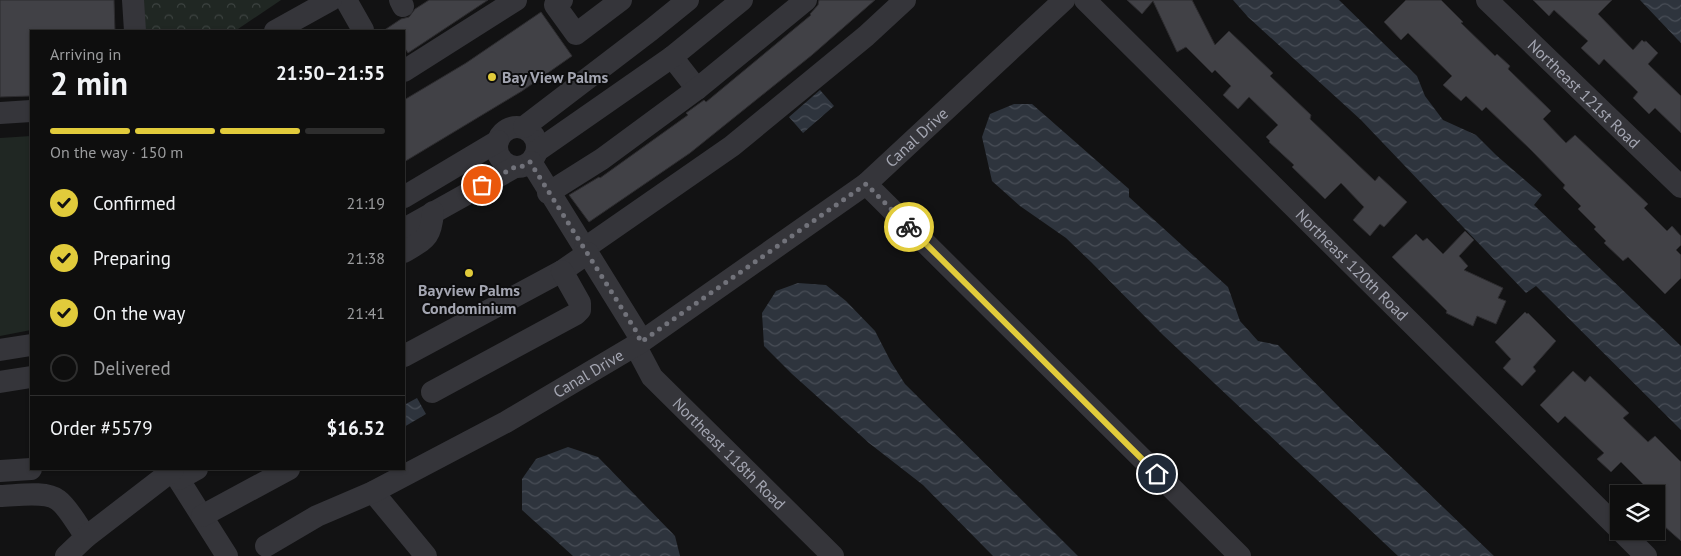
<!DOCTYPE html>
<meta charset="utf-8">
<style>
body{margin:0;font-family:"PT Sans",sans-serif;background:#1c1c1c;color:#f1f3f6;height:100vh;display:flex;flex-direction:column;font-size:19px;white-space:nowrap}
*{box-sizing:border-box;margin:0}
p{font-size:16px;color:#9b9c9e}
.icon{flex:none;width:28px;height:28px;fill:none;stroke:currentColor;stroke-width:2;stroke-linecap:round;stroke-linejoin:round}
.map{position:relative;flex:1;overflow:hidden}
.side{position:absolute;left:30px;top:30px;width:375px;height:440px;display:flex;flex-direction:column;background:#0e0e0e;border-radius:0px;box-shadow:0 1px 4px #0004,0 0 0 1px #2e2e2e}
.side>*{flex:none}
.fabs{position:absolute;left:1610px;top:485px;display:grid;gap:10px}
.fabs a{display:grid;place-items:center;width:55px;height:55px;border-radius:0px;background:#0e0e0e;box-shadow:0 1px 4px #0004,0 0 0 1px #2e2e2e;font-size:25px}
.pin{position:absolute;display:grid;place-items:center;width:42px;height:42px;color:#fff;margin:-21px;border:2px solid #fff;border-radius:50%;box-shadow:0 1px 5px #0007}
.courier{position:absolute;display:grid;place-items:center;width:50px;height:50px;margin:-25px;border:4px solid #e1cb3b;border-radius:50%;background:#fff;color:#222;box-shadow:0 1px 6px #0007}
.headline em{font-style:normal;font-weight:800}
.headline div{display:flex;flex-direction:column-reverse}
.headline{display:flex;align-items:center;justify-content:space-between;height:85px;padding:0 20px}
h1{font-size:32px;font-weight:800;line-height:38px}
.bar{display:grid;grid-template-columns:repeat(4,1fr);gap:8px 5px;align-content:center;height:60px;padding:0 20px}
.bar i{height:6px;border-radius:4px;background:#2e2e2e}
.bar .on{background:#e1cb3b}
.bar p{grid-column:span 4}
.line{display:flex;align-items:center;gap:12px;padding:0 20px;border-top:1px solid #2e2e2e}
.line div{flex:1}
ol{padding:0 20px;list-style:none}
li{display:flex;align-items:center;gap:15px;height:55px}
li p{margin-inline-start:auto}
li .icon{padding:5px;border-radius:50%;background:#e1cb3b;color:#111;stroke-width:4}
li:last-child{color:#9b9c9e}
li i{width:28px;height:28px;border:2px solid #2e2e2e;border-radius:50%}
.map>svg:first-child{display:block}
.grass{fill:#202723}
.forest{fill:url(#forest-crowns)}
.water{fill:url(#water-waves)}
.building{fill:#414146;stroke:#2d2c2f}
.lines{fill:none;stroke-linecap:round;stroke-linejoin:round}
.minor{stroke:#35353a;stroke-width:22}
.done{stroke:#71727a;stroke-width:5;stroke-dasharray:0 9}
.route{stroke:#e1cb3b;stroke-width:6}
.poi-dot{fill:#e1cb3b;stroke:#0d0d0e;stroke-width:2}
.labels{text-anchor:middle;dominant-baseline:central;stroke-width:4;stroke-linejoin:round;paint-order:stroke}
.poi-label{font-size:16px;font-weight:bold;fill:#a4a6b2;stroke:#0d0d0e;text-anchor:start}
.street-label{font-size:16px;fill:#a4a6b2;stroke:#0d0d0e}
</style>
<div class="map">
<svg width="1681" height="556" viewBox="0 0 1681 556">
<defs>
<pattern id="forest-crowns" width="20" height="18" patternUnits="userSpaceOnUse" patternTransform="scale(1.25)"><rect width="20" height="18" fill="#202723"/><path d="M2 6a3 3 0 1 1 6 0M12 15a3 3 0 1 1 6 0" fill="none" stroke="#3d4341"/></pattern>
<pattern id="water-waves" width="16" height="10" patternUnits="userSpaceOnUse" patternTransform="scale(1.25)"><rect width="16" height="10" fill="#2e343d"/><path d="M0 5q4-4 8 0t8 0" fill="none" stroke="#494e57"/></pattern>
</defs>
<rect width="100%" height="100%" fill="#121213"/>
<path class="grass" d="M31,136V330L0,336V138Z"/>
<path class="forest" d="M141,0H281L235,31H142Z"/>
<path class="water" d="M1233,0H1339L1417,76L1425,96L1443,120L1476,135L1496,155L1542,195L1534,205L1681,346V430L1536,286L1526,293L1361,120L1248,17Z
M1640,0H1681V43L1677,39Z
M820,90L834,106L803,133L789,117Z
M1014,104H1032L1129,189V197L1228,287L1240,321L1258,341L1278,345L1342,410L1494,556H1398L1163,335L1091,262L1066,238L1020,206L992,181L982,137L990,114Z
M798,283L826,285L846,301L875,331L891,362L905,384L1078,556H993L923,485L869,443L792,374L764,346L762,313L776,291Z
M417,398L426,414L404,427V405Z
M568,447L598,457L675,536L680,556H573L522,510V479L536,459Z"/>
<path class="building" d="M0,0H114L115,31H31V96L0,97Z
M429,0H488L408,53L404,47V31H383L401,19L409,17L415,9Z
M819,0H875L812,55L690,153L589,222L569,195L599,177L600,178L688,115L686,113L704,100L706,102L811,15L810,14L818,5Z
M1127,0H1192L1215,45L1229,31L1273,73L1270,76L1311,115L1310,119L1375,181L1379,176L1407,202L1384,227L1380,224L1370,236L1353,220L1364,207L1341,183L1325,199L1292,167L1294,165L1269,142L1270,141L1266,137L1278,125L1249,97L1238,109L1223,95L1231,86L1215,70L1212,73L1186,47L1177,52L1153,1L1142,14Z
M1406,0H1441L1463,22L1461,23L1495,56L1497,54L1510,66L1508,69L1551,111L1543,119L1566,143L1575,135L1648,204L1644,208L1667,231L1672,226L1681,236V245L1676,250L1681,255V278L1665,294L1628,257L1623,261L1604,243L1606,241L1594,229L1596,227L1578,209L1581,206L1563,188L1565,185L1531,150L1486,107L1482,111L1466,96L1461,101L1443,85L1452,76L1408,33L1401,40L1384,22Z
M1533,0H1612L1598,14L1633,50L1642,40L1644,42L1646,41L1658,53L1648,64L1681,96V133L1655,108L1649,114L1633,98L1638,92L1604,59L1599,65L1581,48L1588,41L1554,10L1549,16Z
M541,12L572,56L522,91L404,162V100L466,63Z
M1465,231L1474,240L1459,256L1468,266L1464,270L1503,288L1498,298L1506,301L1496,324L1477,316L1473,326L1446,313L1447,311L1392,257L1416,234L1423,241L1427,238L1443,254Z
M1525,312L1527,314L1528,313L1556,341L1533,367L1536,371L1522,386L1503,368L1511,359L1495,342Z
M1573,371L1585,382L1590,376L1629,413L1623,418L1648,442L1655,436L1681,462V541L1656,519V494H1637L1645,486L1621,462L1611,472L1597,459L1604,453L1565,416L1558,423L1540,405Z"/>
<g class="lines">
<g class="minor">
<path d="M133,0L135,31"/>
<path d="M346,0L363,30"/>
<path d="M400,0L403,6"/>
<path d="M562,0L555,5L576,34L621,0"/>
<path id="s1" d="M1085,0L1619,529"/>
<path id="s2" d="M1487,0L1681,187"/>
<path d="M275,31L331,0"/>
<path d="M672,57L697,89"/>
<path d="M404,71L516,0"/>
<path d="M0,113L31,111"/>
<circle cx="517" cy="147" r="20"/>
<path d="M524,127L651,30L688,0"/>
<path d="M537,151L672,57L742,0"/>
<path d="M531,162L636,331L641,342"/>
<path d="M866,184L1240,556"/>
<path d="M548,193L602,159L697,89L806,0"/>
<path d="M404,197L498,141"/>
<path d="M404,229L515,167"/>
<path d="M585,248L732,146L866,36L905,0"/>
<path d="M404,252C425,239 431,239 433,212"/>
<path id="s3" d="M635,345L652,377L833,556"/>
<path d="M0,350L31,345"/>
<path d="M404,356L562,271L588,253"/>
<path d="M0,382L31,377"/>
<path d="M432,392L576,314L580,310V303L562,271"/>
<path d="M172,469L227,556"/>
<path d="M0,471L31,469"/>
<path d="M179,479L197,469"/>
<path d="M373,492L426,556"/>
<path d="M0,496C15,496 45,490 58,500C68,507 78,526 86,537"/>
<path d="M202,516L289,469"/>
<path d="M1621,531L1646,556"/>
<path id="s4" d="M266,546L317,516L373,492L506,422L641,342L866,184L1064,0"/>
<path d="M66,556L86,537L173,470"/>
</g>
</g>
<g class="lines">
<path class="done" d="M482,185L515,167H521L530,162L636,331L641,342L866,184L909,227"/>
<path class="route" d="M909,227L1157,474"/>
</g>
<g class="poi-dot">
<circle cx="492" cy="77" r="5"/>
<circle cx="469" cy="273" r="5"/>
</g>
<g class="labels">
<g class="poi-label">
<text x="502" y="77">Bay View Palms</text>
<text x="469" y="290" text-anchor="middle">Bayview Palms<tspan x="469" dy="18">Condominium</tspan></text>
</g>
<g class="street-label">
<text stroke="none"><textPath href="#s2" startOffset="135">Northeast 121st Road</textPath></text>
<text stroke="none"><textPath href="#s4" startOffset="771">Canal Drive</textPath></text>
<text stroke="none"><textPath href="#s1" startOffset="376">Northeast 120th Road</textPath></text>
<text stroke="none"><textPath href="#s4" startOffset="366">Canal Drive</textPath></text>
<text stroke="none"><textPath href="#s3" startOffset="145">Northeast 118th Road</textPath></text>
</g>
</g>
</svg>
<div class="fabs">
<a><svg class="icon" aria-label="layers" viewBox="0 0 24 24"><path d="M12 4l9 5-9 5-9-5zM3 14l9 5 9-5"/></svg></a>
</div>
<div class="pin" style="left:482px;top:185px;background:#ea580c"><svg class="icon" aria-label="bag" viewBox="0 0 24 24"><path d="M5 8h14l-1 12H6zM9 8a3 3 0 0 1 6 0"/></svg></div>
<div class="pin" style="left:1157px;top:474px;background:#1f2937"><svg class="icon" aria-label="home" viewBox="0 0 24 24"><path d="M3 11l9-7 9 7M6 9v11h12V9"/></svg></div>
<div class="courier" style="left:909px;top:227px"><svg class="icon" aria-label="bike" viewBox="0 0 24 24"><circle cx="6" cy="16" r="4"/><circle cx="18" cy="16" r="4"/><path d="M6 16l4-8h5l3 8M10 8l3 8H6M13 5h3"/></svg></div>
<section class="side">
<div class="headline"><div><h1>2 min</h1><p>Arriving in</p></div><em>21:50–21:55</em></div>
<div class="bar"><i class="on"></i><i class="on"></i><i class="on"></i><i></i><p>On the way · 150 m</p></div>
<ol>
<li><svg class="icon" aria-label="check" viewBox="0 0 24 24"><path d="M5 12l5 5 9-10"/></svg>Confirmed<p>21:19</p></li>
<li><svg class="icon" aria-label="check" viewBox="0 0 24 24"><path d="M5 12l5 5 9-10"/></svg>Preparing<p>21:38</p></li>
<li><svg class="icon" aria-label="check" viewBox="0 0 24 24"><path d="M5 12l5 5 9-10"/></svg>On the way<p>21:41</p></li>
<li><i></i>Delivered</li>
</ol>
<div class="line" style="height:65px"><div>Order #5579</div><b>$16.52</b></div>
</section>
</div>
